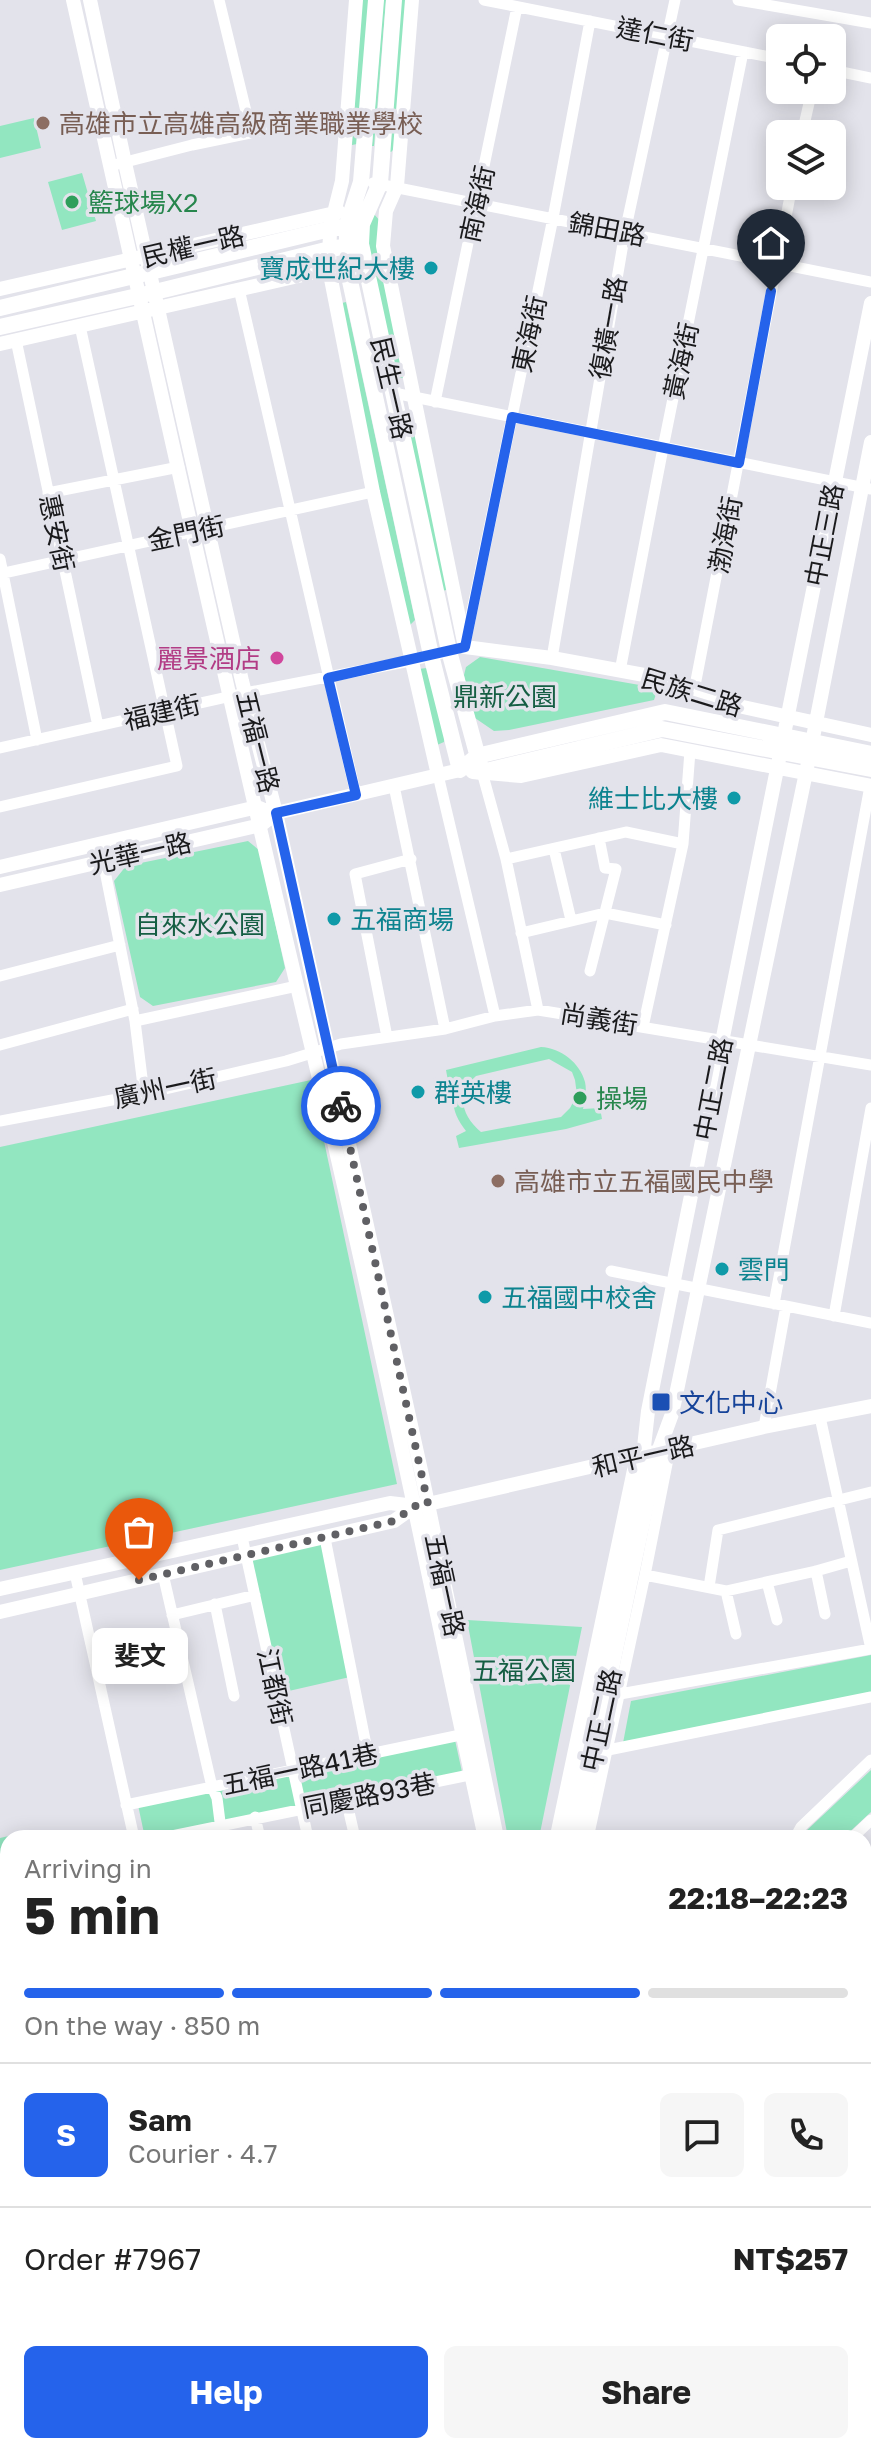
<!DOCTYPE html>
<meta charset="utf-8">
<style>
body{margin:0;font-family:"Golos Text","Noto Sans TC",sans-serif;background:#f6f6f6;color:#222;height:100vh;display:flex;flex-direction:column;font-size:30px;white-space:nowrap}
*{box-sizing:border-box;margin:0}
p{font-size:26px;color:#767676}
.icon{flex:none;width:44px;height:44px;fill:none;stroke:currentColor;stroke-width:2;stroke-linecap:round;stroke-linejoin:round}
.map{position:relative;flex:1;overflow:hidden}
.details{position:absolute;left:0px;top:1830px;width:872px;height:624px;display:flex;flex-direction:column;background:#fff;border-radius:24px 24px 0 0;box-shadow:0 4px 20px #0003}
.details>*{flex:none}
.tools{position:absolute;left:766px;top:24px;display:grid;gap:16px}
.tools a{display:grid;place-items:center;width:80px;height:80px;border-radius:12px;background:#fff;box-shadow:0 4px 20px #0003;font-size:40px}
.pin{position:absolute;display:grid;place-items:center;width:68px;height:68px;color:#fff;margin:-82px -34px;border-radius:50% 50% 50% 0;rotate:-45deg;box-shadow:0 0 8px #0007}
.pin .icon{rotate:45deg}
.courier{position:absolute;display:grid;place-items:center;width:80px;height:80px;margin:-40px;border:6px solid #2563eb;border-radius:50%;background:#fff;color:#222;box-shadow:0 2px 10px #0007}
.bubble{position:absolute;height:56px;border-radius:12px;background:#fff;box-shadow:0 4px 20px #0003;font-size:26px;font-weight:700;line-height:56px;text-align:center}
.overview em{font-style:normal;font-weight:700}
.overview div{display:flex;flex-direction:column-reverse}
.overview{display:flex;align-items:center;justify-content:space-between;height:136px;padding:0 24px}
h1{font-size:52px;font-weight:700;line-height:60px}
.bar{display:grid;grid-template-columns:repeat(4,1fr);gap:12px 8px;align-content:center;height:96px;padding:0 24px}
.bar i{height:10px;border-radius:6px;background:#e0e0e0}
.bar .on{background:#2563eb}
.bar p{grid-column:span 4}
.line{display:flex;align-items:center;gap:20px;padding:0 24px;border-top:2px solid #e0e0e0}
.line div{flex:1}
.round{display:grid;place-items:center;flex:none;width:84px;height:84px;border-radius:12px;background:#f6f6f6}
.cta{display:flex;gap:16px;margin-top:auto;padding:16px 24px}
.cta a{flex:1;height:92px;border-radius:12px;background:#2563eb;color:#fff;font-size:32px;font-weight:700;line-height:92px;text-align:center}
.cta a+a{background:#f6f6f6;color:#222}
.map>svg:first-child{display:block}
.green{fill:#92e6c0;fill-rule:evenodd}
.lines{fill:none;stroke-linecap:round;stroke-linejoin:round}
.tertiary-tunnel{stroke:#bbbbc2;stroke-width:14;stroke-dasharray:14 7;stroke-linecap:butt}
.minor{stroke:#fff;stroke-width:11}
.tertiary{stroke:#fff;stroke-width:14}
.secondary{stroke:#fff;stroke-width:16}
.tram{stroke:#66666a;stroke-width:2}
.done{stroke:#606064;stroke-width:8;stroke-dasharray:0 14.4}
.route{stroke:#2563eb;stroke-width:10}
.education-dot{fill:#8d6e63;stroke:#e3e3eb;stroke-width:3}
.leisure-dot{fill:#2e9e5b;stroke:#e3e3eb;stroke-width:3}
.culture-dot{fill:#0f9aa8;stroke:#e3e3eb;stroke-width:3}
.hotel-dot{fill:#d1479c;stroke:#e3e3eb;stroke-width:3}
.transit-dot{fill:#1a4fb4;stroke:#e3e3eb;stroke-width:3}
.labels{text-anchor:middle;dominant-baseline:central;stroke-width:7;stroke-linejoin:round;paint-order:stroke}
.street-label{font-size:26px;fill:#1a1a1c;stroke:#e3e3eb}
.education-label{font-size:26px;fill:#785e54;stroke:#e3e3eb;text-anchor:start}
.leisure-label{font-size:26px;fill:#27864d;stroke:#e3e3eb;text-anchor:start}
.culture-label{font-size:26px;fill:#0d838f;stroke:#e3e3eb;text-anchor:start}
.hotel-label{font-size:26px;fill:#b23c85;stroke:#e3e3eb;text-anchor:end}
.park-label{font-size:26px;fill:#155e43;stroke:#e3e3eb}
.transit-label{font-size:26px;fill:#164399;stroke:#e3e3eb;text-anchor:start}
</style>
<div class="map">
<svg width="871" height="2454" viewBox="0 0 871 2454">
<rect width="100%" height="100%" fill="#e3e3eb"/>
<path class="green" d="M361,0H372L357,144L352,145Z
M383,0H386L374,146H372Z
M399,0H407L394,149L391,152L388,151Z
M34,118L41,148L0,158V126Z
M82,173L96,221L62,230L48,182Z
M373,213L381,222L405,376L403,378H396L370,270L368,217Z
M346,302L415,620L409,626L405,625L342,303Z
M406,412H410L413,420L447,590L440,591L403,413Z
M480,657L651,687L656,694L654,700L509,730L494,731L475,718L464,675L466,667Z
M427,668L445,735L444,742L437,745L418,669Z
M248,841L259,850L285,968L276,982L153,1006L140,997L114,881L126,866Z
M541,1047C561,1048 580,1063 585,1082C587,1091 585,1100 583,1109L600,1108L602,1119L566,1129L459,1148L456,1136L466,1131C452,1113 449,1098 460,1077L448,1081L446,1070ZM549,1059L572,1072L575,1080L577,1095L570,1108L561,1117L481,1132C462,1116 455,1094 476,1076Z
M311,1080L397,1484L0,1570V1147Z
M323,1544L350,1677L280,1693L252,1559Z
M467,1620L582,1627L539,1838H508Z
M871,1655V1694L623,1743L631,1701Z
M455,1740L462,1772L145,1838L138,1805Z
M871,1770V1812L843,1838H801L805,1832Z
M26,1832L28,1838H8V1882L0,1884V1838Z
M84,2446H136L127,2454H77Z"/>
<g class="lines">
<path class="tertiary-tunnel" d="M455,2449V2446"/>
<path class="minor" d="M219,0L251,132
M484,0L780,59
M738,0L871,23
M832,70L871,78
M802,134L812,90
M110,166L192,145L347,113
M373,183L871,282
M239,289L356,795
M16,340L98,726
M394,393L871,489
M435,402L517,7
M48,493L179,467
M0,559L37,740
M0,574L373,492
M466,640L553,218L590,21
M552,658L625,232L675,0
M620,671L663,448L743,52
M693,696L792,186
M0,748L245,693L410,661L455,650
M482,772L506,859L538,1010
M438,775L495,1016
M394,786L445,1029
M0,807L177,766L80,326
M554,849L571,920
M506,859L626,832L683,844
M103,861L135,1021L144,1094
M521,933L605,913L666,925
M590,971L616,869L605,868L599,838
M0,976L120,945
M135,1021L297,986
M643,1027L683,844L690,751
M387,1037L355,874L411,859
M0,1045L133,1009
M0,1121L144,1094L286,1061L341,1044L445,1029L495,1016L538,1010L871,1065
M611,1271L871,1323
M774,1304L870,786
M834,1316L871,1108
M820,1417L871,1649
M764,1427L786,1306
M242,1537L308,1838
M325,1538L368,1755
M816,1571L825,1614
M75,1573L134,1838
M163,1574L212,1787L217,1798L222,1838
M645,1575L726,1591L816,1571L851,1561
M767,1582L777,1620
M709,1587L718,1530L871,1492
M726,1591L736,1634
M215,1604L234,1696
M172,1615L255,1595
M620,1694L871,1649
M608,1750L871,1697
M346,1799L355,1838
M126,1805L470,1733
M255,1817L260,1838
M162,1838L479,1773
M555,1838L635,1458
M588,1838L645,1575L670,1449
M795,1838L801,1827L871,1760
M852,1838L871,1820
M864,1934L871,1933
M864,1975L871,1974
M864,2163L871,2145
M0,2191L8,2190
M0,2362L8,2361
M41,2446L43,2454
M227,2449L236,2454
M71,2454L78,2446
M134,2454L143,2446
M351,2454L353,2446
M434,2454L436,2446
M468,2454L469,2446
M636,2454L642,2446
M760,2454L763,2446"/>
<path class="tertiary" d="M73,0C153,357 232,715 317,1070C378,1325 429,1582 485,1838
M90,0L125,163L242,681L276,813L422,1475L497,1838
M356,0L342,181L330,229L329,269L373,492L438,775
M412,0L397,186L386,211L383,246L465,647L552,658L666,679L693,696L871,735
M0,289L339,212
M0,344L329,269L364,264
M487,773L521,776L661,745L871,786
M0,867L257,807L264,810
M0,885L261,825L276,813L460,770
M0,1589L390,1503L415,1506L428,1504L764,1427L871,1406
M0,1612L394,1521L415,1506
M565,1838L643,1456L648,1411L677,1265L871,303
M576,1838L658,1452L672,1414L809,758L871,442
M0,2131L8,2129
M679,2446L687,2454
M702,2446L709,2454
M444,2454L446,2447"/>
<path class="secondary" d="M376,0L361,182L347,225V267L431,655L460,770
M394,0L380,183L362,224L361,244L449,651L482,772
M0,308L330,229L356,225
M0,327L155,292L330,249L355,245
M470,762L477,756L665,712L871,754
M473,771L482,772L662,729L871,769"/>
<path class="tram" d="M0,2161L8,2159
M686,2446L694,2454"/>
</g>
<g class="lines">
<path class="done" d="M139,1580L394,1521L415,1506L428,1504L341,1106"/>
<path class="route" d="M341,1106L276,813L356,795L328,678L465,647L512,417L739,463L771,291"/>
</g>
<g class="education-dot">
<circle cx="43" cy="123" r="8"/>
<circle cx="498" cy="1181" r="8"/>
</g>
<g class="leisure-dot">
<circle cx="72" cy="202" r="8"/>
<circle cx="580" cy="1098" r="8"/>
</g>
<g class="culture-dot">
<circle cx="431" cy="268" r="8"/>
<circle cx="734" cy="798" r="8"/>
<circle cx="334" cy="919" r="8"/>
<circle cx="418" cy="1092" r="8"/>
<circle cx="722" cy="1269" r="8"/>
<circle cx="485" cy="1297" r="8"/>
</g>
<circle class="hotel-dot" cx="277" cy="658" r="8"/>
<rect class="transit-dot" x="651" y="1392" width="20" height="20" rx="4"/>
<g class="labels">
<g class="street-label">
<text transform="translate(655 34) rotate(11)">達仁街</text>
<text transform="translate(477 204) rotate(-78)">南海街</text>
<text transform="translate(607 229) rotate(11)">錦田路</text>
<text transform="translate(193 246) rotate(-13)">民權一路</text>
<text transform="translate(608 328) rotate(-80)">復橫一路</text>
<text transform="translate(529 334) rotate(-78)">東海街</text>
<text transform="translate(681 361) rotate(-78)">黃海街</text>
<text transform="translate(392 388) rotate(77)">民生一路</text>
<text transform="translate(57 533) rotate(78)">惠安街</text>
<text transform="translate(186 533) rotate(-12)">金門街</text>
<text transform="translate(725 535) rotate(-79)">渤海街</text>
<text transform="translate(824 535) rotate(-79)">中正三路</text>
<text transform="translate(692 692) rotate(17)">民族二路</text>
<text transform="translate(162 712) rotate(-13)">福建街</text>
<text transform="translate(258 742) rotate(76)">五福一路</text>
<text transform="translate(140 853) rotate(-13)">光華一路</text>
<text transform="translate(599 1019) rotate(9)">尚義街</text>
<text transform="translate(165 1088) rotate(-12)">廣州一街</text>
<text transform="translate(713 1089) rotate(-79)">中正二路</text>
<text transform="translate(643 1456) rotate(-13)">和平一路</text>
<text transform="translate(445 1585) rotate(78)">五福一路</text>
<text transform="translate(275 1687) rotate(78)">江都街</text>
<text transform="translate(601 1720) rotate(-78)">中正二路</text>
<text transform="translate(300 1769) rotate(-12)">五福一路41巷</text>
<text transform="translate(369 1795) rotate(-11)">同慶路93巷</text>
</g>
<g class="education-label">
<text x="59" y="123">高雄市立高雄高級商業職業學校</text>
<text x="514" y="1181">高雄市立五福國民中學</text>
</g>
<g class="leisure-label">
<text x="88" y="202">籃球場X2</text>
<text x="596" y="1098">操場</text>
</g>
<g class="culture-label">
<text x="415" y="268" text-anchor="end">寶成世紀大樓</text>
<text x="718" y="798" text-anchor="end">維士比大樓</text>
<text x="350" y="919">五福商場</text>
<text x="434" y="1092">群英樓</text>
<text x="738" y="1269">雲門</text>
<text x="501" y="1297">五福國中校舍</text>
</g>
<g class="hotel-label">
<text x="261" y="658">麗景酒店</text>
</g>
<g class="park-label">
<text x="505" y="696">鼎新公園</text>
<text x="200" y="924">自來水公園</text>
<text x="524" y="1670">五福公園</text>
</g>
<g class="transit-label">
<text x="679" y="1402">文化中心</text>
</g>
</g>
</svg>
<div class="tools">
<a><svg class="icon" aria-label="locate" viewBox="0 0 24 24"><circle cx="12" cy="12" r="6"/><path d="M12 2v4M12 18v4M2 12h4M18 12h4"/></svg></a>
<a><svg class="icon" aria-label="layers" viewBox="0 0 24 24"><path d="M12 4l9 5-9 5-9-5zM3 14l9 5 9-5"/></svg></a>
</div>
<div class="pin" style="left:139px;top:1580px;background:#ea580c"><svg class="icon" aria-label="bag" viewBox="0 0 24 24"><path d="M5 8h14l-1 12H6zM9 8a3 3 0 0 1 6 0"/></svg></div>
<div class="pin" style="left:771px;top:291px;background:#1f2937"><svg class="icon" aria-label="home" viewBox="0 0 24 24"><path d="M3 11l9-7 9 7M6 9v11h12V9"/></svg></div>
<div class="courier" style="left:341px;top:1106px"><svg class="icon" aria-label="bike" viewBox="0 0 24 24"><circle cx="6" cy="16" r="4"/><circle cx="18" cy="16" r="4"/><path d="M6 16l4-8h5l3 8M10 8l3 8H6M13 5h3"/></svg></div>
<div class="bubble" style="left:92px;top:1628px;width:96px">斐文</div>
<section class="details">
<div class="overview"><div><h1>5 min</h1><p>Arriving in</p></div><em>22:18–22:23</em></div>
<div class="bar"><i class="on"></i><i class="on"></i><i class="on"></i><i></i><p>On the way · 850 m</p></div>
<div class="line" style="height:144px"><b class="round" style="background:#2563eb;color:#fff">S</b><div><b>Sam</b><p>Courier · 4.7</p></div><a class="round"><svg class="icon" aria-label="chat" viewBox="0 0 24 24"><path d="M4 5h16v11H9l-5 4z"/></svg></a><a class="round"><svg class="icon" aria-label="phone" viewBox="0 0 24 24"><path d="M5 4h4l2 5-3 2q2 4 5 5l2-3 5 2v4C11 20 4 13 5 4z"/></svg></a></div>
<div class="line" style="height:104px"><div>Order #7967</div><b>NT$257</b></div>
<div class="cta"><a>Help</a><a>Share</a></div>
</section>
</div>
